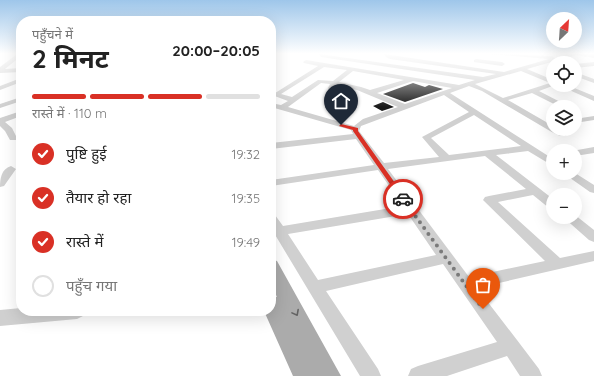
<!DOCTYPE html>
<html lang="hi">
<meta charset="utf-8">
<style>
body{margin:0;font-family:Quicksand,"Noto Sans Devanagari",sans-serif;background:#f2f2f2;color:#222;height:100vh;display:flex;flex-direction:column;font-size:15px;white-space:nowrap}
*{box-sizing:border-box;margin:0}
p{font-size:13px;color:#767676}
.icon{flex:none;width:22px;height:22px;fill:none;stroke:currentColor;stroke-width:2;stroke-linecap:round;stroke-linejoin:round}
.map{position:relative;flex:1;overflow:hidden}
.sheet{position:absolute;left:16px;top:16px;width:260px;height:300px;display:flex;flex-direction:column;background:#fff;border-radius:16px;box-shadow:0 4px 16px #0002}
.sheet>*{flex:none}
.needle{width:26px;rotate:25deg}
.fabs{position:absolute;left:546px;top:12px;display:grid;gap:8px}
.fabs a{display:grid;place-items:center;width:36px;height:36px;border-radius:50%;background:#fff;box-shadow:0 4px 16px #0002;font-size:20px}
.pin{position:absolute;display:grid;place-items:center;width:34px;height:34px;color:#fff;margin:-41px -17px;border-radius:50% 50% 50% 0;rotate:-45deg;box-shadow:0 0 4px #0007}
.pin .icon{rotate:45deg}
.courier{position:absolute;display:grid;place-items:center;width:40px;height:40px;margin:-20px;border:3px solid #d93025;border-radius:50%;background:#fff;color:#222;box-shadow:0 1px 5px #0007}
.summary em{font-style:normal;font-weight:700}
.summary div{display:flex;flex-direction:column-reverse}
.summary{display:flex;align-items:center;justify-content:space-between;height:68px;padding:0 16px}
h1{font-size:26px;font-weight:700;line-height:30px}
.bar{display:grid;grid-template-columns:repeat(4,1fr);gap:6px 4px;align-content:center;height:48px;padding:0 16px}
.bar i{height:5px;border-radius:3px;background:#e0e0e0}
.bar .selected{background:#d93025}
.bar p{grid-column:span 4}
ol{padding:0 16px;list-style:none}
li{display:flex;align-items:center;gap:12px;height:44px}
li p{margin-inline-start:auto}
li .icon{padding:4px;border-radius:50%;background:#d93025;color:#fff;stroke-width:4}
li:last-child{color:#767676}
li i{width:22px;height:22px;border:2px solid #e0e0e0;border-radius:50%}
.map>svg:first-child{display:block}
.building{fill:#1a1a1a}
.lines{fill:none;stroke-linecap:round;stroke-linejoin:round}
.minor{fill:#d0d0d0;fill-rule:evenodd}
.major{fill:#ababab;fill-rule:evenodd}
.oneway{stroke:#636363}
.route{fill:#d93025}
.done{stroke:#7a7a7a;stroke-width:4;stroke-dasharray:0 7.2}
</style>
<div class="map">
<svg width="594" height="376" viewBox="0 0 594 376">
<rect width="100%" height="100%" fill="#fff"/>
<path class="building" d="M413,83L425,87L429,85L443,89L405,102L383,94Z
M383,102L394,107L382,111L373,106Z"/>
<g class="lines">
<path class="minor" d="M17,54H21V56L5,69L21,68V72L0,73V67Z
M319,54L483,77L496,74L390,59L386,57L384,54L504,72L549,59L490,54L552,56L555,58L569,54H594V58L576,55L527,69L553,80V85H555L539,91L570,107H560L532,93L508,100L553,126V129C559,129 564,129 567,134L566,136H560L550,131L482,91L469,86L450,93L553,159V166L528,151L496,155L553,199V209L549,208L533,195L498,202L560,258L594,251V261L477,288L517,340L539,369L542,376H520L507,356L447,376H408L411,369L418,366L497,342L443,264L326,291L378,369L381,376H360L271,228V214L275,215L283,226L403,206L378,170L271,186V180L374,165L356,139L271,149V143L353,134L351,130L271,107V103L281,105L288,101L272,95L318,66L304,63L303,62L306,60L459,85L475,80L321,57ZM324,67L347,70L333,81L318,80L292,97L281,94ZM353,71L404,80L370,90L361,87L339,82ZM521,71L550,83L503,98L475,84ZM413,81L452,88L405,104L377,93ZM321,83L330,84L328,88L340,107H343L347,105L334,88L336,85L357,90L398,107L363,119L354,126L288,107ZM444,95L469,112L422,137L439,157L384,163L359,131L361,126L369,123ZM474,115L521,146L449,155L431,138ZM485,156L526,189L489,196L485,197L483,200L545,261L469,277L388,169ZM408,214L436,255L318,280L288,234Z
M476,59L502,62L505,64L502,66L474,62V60Z
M594,62V66L575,68V64Z
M575,72L594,79V83L575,76Z
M21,78V82L0,90V86Z
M558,85H567L594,96V101Z
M21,97V101L0,108V104Z
M21,111V116L5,122L12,128L17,138L16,140H10L5,131L0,126V118Z
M594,116V120L575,123V119Z
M594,147V153L575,156V151H572Z
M11,166L16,169L4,186L0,187C0,179 1,169 11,166Z
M563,173H575L594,185V193L590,192Z
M575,215L594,230V242L589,240L563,217H575Z
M21,308V311H85L83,316L77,319L0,326V310Z"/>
<path class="major" d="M271,259L277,261L341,376H293L264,311H271V295L277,297L271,285Z"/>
</g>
<defs><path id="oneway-chevron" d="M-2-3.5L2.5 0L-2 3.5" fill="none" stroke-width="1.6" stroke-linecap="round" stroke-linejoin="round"/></defs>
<use class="oneway" href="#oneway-chevron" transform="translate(296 313) rotate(62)"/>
<linearGradient id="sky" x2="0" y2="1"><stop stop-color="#9ec6ea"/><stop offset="0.5" stop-color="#fff"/><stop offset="1" stop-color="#fff" stop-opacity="0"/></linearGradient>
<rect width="594" height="107" fill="url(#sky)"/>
<path class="route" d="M341,124L358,128V131L405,197V200H401L353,131V130L339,126Z"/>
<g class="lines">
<path class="done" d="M403,199L483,309"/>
</g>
</svg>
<div class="fabs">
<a><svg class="needle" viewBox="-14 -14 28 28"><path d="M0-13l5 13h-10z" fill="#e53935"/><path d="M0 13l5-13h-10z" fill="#767676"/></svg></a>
<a><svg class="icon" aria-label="locate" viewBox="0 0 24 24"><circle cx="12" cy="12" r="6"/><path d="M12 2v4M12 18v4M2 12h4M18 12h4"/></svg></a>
<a><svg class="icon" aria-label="layers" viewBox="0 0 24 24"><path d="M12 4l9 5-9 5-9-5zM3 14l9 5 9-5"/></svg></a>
<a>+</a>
<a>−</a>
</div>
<div class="pin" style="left:483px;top:309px;background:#ea580c"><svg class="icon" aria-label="bag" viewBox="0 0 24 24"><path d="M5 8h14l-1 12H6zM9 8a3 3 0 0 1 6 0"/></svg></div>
<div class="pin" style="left:341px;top:125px;background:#1f2937"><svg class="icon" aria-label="home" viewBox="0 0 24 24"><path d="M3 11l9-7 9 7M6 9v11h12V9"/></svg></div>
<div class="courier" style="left:403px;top:199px"><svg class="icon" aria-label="car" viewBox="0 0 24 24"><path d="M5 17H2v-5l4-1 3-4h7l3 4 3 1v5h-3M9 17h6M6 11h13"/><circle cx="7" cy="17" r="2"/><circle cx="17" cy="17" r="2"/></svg></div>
<section class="sheet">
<div class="summary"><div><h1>2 मिनट</h1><p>पहुँचने में</p></div><em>20:00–20:05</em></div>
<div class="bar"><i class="selected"></i><i class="selected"></i><i class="selected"></i><i></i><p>रास्ते में · 110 m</p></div>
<ol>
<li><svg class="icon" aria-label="check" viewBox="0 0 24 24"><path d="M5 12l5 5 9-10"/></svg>पुष्टि हुई<p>19:32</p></li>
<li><svg class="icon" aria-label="check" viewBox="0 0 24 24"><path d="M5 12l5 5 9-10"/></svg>तैयार हो रहा<p>19:35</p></li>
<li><svg class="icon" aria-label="check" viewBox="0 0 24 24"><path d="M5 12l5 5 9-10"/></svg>रास्ते में<p>19:49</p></li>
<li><i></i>पहुँच गया</li>
</ol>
</section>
</div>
